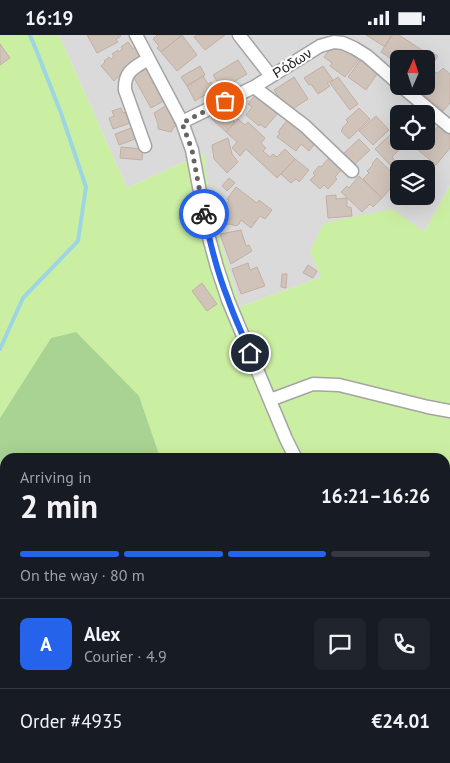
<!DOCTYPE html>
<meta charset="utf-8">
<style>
body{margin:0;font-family:"PT Sans",sans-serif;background:#20242c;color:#f1f3f6;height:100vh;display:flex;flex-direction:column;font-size:19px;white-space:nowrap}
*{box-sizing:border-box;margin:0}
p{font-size:16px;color:#9ea1a6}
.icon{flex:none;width:28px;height:28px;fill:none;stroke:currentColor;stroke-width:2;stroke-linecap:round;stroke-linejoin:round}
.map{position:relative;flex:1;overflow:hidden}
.sheet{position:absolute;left:0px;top:418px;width:450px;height:311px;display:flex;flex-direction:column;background:#171b24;border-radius:15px 15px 0 0;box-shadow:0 5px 20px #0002}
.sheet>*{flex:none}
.needle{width:32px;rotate:3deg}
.buttons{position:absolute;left:390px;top:15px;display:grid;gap:10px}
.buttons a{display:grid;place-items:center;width:45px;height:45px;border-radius:8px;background:#171b24;box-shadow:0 5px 20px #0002;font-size:25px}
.pin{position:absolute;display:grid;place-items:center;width:42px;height:42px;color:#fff;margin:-21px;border:2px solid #fff;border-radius:50%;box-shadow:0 1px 5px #0007}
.courier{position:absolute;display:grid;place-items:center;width:50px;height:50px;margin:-25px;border:4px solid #2563eb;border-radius:50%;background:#fff;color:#222;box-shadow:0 1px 6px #0007}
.headline em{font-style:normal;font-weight:600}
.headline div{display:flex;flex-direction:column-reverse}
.headline{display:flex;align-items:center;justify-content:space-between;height:85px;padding:0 20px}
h1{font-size:32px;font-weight:600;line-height:38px}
.bar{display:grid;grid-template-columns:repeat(4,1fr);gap:8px 5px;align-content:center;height:60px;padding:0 20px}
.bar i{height:6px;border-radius:4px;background:#363941}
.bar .selected{background:#2563eb}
.bar p{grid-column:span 4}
.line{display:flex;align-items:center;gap:12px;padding:0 20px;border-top:1px solid #363941}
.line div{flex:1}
.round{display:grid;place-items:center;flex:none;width:52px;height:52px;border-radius:8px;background:#20242c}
.status{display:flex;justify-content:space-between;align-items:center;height:35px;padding:0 25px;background:#171b24;direction:ltr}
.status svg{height:14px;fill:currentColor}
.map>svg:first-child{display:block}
.residential{fill:#dbdada;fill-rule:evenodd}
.grass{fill:#cbefa2}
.forest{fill:#a8d392}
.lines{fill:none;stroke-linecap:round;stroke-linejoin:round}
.stream{stroke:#9dd5e2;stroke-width:4}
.building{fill:#d0c3ba;stroke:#c3afa3}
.minor-casing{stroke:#a4a4a4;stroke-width:15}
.path{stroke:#ff6d63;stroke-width:2;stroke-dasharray:2.5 2.5;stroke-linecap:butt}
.minor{stroke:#fff;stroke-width:12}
.done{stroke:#666562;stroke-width:5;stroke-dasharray:0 9}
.route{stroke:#2563eb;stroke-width:6}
.labels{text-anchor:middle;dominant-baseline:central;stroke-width:4;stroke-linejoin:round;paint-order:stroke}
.street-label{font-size:14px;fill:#1d1d1d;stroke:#fff}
</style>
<div class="status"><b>16:19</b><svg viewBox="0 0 49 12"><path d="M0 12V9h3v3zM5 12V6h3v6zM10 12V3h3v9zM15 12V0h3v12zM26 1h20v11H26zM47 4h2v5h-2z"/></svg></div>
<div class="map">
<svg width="450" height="728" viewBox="0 0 450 728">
<rect width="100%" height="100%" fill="#efeae2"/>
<path class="residential" d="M59,0H450V151L424,197L321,242L240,272L210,170L204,118L127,153ZM399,24H426V51H399ZM399,79H426V106H399ZM399,134H426V161H399Z"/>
<path class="grass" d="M0,0H59L127,153L204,118L210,170L240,272L321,242L310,216L324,188L392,174L424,197L450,151V709L445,716V422H160L139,361L51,303L0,383Z
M5,699V724H115L116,728H0V703Z
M296,724H439L436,728H297Z"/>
<path class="forest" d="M76,297L139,361L160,422H5V633L0,632V383L51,303Z
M115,724H296L297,728H116Z"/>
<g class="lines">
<path class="stream" d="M0,314L23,263L78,206L86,152L61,78L39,22L30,0"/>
</g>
<path class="building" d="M87,0H120L121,1L116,4L118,7L97,18Z
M157,0H182L161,17L157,13L159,11L153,4Z
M182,0L197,20L177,36L161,17Z
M197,0H225L205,15L194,2Z
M366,0H392L385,12Z
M392,0H399L428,19L430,16L438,21L426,39V24H399V29L381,17Z
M128,7L133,14L135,12L143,22L122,42L120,40L114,46L101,31L105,27L104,26L109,22L111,24L114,21L112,19L118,15L119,17L122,14L121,12Z
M335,8L360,23L345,42L330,31L332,28L324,22Z
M0,9L10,23L0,30Z
M361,24L379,36L366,55L348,42Z
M238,25L247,39L222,54L213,40Z
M200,31L205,40L187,51L181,42Z
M323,31L333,45L327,48L330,51L318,59L311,49L309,50L304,43Z
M150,32L167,64L151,73L133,41Z
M443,33L450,39V68L443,76L418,55L421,51H426V45L428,46L436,37L437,39Z
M203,41L208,49L211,47L215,54L195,66L187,51Z
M294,42L308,64L288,77L274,55Z
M338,42L358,69L350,75L330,48Z
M255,60L278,78L265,93L260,89L259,91L246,80L252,72L248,69Z
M167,70L179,89L174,92L171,97L158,94V89L154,78Z
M418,71L430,82L426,86V79H411Z
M121,73L123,78L129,76L133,87L113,94L109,83L114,81L112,76Z
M220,73L235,87L226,97L211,83Z
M359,73L370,84L349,104L341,96L343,94L342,93L348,87L346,85Z
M376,81L389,95L373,110L359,96Z
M238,84L245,90L248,87L265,103L261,108L266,113L263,116L270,122L273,119L277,122L285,114L295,124L277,143L246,114L240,121L232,113L237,107L226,97Z
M288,84L317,106L309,116L301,109L296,116L277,102L280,98L278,97Z
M440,89L450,98V113L436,130L417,114L424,106H426V95L430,91L435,95Z
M134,92L138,103L119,110L115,99Z
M392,98L399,104V106H401L404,110L392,122L395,126L390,130L375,114Z
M228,103L232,119L238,127L227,138L214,124L212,110Z
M359,104L370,115L351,133L342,124L346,121L343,119Z
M121,112L143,114L142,125L120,123Z
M330,122L343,133L335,142L337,144L328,154L324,150L320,154L310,145L315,140L313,138L319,131L321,132Z
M377,123L399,144L382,163L363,144L369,138L367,136L373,130L372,129Z
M295,124L309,135L299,147L296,144L291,148L281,139Z
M359,141L382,163L373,172L370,169L362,177L341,157L347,151L349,153Z
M229,143L235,148L227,156L222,151Z
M236,152L257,168L259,165L272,175L265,184L260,181L251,193L241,185L239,189L236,191L230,189L219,191L217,182L229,165L227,164Z
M336,160V164L347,163V172H351L352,181L328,183L326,161Z
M241,195L246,211L249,210L252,216L231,229L220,199Z
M248,228L250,235L257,232L265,251L241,259L232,234Z
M308,230L317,236L313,243L303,238Z
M282,239H287L286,253L281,252Z
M202,248L217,269L207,276L192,256Z"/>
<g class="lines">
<defs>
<path id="minor" d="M136,0L182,87L192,115L208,199L217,232L228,265L286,404L295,422
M239,0L271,41
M401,51L450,92
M254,52L305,91L352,136
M182,87L254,52L320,11L334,7L343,8L354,13L367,21L399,49
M145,111L125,55C124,36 134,33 148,24
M270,365L313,349L339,350L428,372L450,376
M405,724L406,728"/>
</defs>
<use href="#minor" class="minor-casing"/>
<path class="path" d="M445,581L450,583
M0,694L5,691
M108,724L110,728"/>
<use href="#minor" class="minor"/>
</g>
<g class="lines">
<path class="done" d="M204,179L192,115L182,88L225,66"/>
<path class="route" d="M204,179C210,208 217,237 228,264C234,282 243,300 250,318"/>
</g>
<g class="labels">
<g class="street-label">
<text transform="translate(292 28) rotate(-32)">Ρόδων</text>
</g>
</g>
</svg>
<div class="buttons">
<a><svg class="needle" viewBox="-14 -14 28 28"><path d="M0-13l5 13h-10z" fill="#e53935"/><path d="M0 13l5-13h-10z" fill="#9ea1a6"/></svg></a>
<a><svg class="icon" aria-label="locate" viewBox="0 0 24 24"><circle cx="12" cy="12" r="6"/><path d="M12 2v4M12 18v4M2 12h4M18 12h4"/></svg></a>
<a><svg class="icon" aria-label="layers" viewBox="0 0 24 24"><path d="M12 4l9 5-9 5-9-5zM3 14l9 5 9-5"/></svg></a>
</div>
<div class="pin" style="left:225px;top:66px;background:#ea580c"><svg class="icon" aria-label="bag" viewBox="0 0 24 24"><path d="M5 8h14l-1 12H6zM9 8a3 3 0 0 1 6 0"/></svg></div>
<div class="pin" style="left:250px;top:318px;background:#1f2937"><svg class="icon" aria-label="home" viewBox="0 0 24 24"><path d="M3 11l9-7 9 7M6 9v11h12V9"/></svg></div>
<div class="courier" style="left:204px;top:179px"><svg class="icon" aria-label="bike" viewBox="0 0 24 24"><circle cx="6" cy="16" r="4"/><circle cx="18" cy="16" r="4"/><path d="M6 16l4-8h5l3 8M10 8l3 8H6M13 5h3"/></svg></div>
<section class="sheet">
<div class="headline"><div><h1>2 min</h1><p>Arriving in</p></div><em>16:21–16:26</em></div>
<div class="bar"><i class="selected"></i><i class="selected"></i><i class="selected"></i><i></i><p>On the way · 80 m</p></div>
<div class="line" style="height:90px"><b class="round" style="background:#2563eb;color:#fff">A</b><div><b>Alex</b><p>Courier · 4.9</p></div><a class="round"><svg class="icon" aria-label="chat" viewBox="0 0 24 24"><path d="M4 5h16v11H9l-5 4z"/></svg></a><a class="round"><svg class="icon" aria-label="phone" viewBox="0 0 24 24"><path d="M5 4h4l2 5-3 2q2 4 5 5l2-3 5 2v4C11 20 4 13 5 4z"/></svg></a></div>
<div class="line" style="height:65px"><div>Order #4935</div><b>€24.01</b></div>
</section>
</div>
